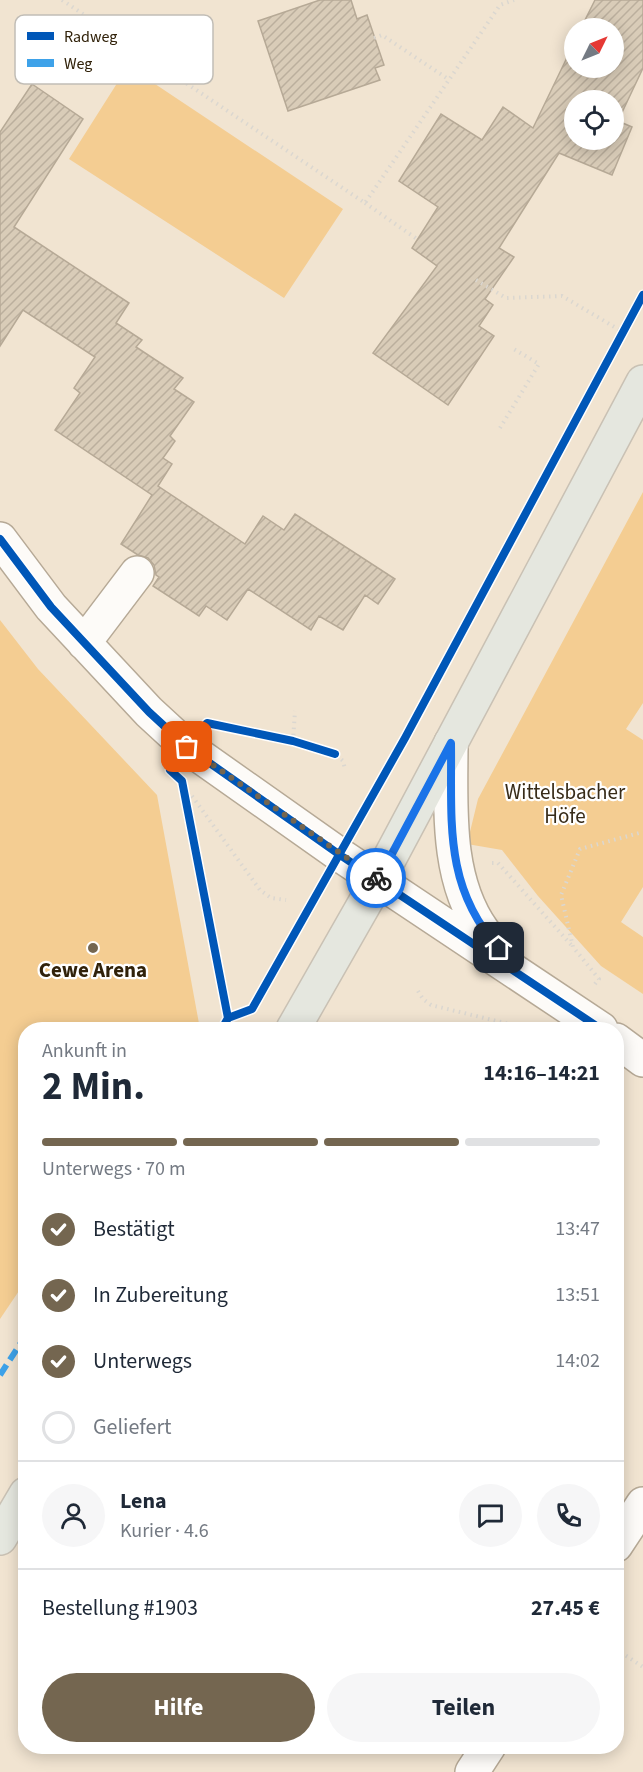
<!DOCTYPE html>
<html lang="de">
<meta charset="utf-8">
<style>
body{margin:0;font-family:"Source Sans 3",sans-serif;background:#f6f6f7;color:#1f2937;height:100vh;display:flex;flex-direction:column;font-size:22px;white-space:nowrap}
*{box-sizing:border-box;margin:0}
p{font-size:20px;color:#747a83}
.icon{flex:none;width:33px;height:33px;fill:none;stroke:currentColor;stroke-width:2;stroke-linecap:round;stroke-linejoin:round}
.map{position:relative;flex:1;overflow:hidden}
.sheet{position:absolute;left:18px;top:1022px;width:606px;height:732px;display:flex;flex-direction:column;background:#fff;border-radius:24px;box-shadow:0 3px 15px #0003}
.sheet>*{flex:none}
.needle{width:39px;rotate:47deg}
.tools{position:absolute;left:564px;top:18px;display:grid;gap:12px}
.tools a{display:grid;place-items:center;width:60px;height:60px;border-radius:50%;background:#fff;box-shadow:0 3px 15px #0003;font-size:30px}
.pin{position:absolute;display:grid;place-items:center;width:51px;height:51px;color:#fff;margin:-26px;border-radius:12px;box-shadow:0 3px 9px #0006}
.courier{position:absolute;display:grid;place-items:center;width:60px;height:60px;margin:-30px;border:4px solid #1a73e8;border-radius:50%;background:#fff;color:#222;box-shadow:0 2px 8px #0007}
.headline em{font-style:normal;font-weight:700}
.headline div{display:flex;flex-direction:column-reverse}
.headline{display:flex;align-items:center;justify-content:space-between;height:102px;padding:0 24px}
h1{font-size:39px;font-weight:700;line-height:45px}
.bar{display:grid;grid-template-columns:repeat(4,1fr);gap:9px 6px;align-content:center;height:72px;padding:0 24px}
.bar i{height:8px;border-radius:4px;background:#e0e1e3}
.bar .current{background:#746650}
.bar p{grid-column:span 4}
.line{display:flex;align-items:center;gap:15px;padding:0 24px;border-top:2px solid #e0e1e3}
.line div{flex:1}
.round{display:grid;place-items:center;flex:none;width:63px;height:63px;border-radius:32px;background:#f6f6f7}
ol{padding:0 24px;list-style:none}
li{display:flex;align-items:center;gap:18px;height:66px}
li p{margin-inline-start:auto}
li .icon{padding:6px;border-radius:50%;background:#746650;color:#fff;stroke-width:4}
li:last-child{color:#747a83}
li i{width:33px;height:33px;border:3px solid #e0e1e3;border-radius:50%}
.cta{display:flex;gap:12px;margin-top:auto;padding:12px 24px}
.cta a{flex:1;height:69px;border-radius:36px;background:#746650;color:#fff;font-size:24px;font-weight:700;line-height:69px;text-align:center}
.cta a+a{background:#f6f6f7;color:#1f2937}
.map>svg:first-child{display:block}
.park{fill:#f4cd92}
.building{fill:url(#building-hatch);stroke:#b6a996;stroke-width:1.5;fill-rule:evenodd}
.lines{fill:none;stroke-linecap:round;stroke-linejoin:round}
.minor-casing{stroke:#b6a996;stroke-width:36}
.major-casing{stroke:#c9c1b4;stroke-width:36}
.path{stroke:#dbd7d0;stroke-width:4;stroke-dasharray:1.5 4.5;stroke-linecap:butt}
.minor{stroke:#fdfbf8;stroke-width:33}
.major{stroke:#e5e7df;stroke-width:33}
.quiet{stroke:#3ea2e9;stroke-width:6;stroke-dasharray:12 6;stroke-linecap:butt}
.cycleway-casing{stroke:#fff;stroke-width:11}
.cycleway{stroke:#0057b8;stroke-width:8}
.done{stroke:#746650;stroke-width:6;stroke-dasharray:0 10.8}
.route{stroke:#1a73e8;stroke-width:8}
.poi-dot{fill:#746650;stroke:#fff;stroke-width:2}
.labels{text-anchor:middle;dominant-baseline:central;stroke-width:4.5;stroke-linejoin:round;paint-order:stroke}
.park-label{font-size:21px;fill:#382c19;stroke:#fff}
.poi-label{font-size:21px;font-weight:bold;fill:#31220a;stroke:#fff}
.key{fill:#fff;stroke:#c1bdb6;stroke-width:1.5}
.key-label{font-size:16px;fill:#31220a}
</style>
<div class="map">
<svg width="643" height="1772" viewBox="0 0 643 1772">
<defs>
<pattern id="building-hatch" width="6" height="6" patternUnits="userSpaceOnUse" patternTransform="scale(1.5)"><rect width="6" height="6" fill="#d9ccb8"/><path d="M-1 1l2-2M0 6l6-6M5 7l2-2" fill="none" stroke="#bbaf9d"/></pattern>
</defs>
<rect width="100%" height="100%" fill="#f1e4d1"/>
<path class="park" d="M128,66L343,209L284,298L69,159Z
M643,492V703L626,729L643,740V887L621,922L643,937V994L601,966L538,896L502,850L467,844L478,799Z
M0,620L38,669L157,795L200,1029H26L25,1282L0,1319Z"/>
<path class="building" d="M320,0H351L357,19L367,15L384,65L375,68L380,80L288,111L258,21Z
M595,0H643V68L618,121L632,127L612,175L559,153L499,248L514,257L485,299L493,305L479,326L494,336L448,405L373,353L437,266L412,248L438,207L399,181L441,114L482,140L503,107L533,128L574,43V68H614V28H581ZM574,100H614V140H574Z
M32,84L83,119L14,227L129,303L116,323L142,340L136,347L183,378L174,389L194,402L170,436L175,441L163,458L172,464L158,486L245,544L263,516L284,530L295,514L395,579L378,604L365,595L343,630L319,616L311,630L248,589L227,620L206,606L199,616L153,586L159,577L156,575L154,565L148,558L138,555L121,544L152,495L55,430L80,393L74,388L95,357L23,310L0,346V132Z"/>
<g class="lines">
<defs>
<path id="minor" d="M0,539L51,607L149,712L187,747L340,855L601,1029
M84,643L137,573
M451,743C451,805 445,878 483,931C488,938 496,945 502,951
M616,1040L643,1060
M616,1545L643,1504
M472,1772L489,1746"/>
<path id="major" d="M293,1029L378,880L643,382
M0,1538L26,1494"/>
</defs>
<use href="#minor" class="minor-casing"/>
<use href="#major" class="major-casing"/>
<path class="path" d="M62,0L365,203L500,5L514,0
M374,38L382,35L448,79
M365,203L417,239
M476,280L506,298L562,296L623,332
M500,428L539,364L512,348
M221,726L293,741L335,754L343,761L345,769
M293,741L295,711
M192,796L260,890L271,898L286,900
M492,863H498L573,947
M595,984L599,979L573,947L561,895L580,849L643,832
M418,991L423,999L431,1005L509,1024L520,1029
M616,1649L643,1667"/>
<use href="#minor" class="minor"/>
<use href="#major" class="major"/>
<path class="quiet" d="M0,1375L26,1335"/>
<defs>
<path id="cycleway" d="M0,539L51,607L149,712L187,747L340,855L601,1029
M228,1018L252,1009L405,738L643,295
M222,1029L228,1018L182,781L170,770L207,723L293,741L335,754"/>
</defs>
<use href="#cycleway" class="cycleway-casing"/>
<use href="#cycleway" class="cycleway"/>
</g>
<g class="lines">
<path class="done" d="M187,747L376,878"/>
<path class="route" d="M376,878L378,880L451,743C452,819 443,887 499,948"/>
</g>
<circle class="poi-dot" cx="93" cy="948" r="6"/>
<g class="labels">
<g class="park-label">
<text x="565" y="792">Wittelsbacher<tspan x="565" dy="24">Höfe</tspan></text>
</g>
<g class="poi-label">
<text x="93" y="970">Cewe Arena</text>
</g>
</g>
<rect x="15" y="15" width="198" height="69" rx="9" class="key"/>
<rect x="27" y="32" width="27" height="8" fill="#0057b8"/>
<rect x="27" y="59" width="27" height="8" fill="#3ea2e9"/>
<g class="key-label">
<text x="64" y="42">Radweg</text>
<text x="64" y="69">Weg</text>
</g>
</svg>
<div class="tools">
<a><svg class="needle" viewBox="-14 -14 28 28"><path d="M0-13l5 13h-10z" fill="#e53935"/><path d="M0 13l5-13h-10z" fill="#747a83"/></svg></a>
<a><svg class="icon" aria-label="locate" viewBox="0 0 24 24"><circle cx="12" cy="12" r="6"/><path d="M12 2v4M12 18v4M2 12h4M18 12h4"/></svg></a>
</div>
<div class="pin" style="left:187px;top:747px;background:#ea580c"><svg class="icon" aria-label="bag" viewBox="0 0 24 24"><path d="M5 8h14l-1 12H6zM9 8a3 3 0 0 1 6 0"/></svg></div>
<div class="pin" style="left:499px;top:948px;background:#1f2937"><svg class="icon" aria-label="home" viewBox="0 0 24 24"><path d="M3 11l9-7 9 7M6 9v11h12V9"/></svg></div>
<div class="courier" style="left:376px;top:878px"><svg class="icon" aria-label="bike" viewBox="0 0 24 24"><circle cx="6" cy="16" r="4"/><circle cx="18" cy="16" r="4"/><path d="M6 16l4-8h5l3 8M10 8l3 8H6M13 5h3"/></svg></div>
<section class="sheet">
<div class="headline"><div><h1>2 Min.</h1><p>Ankunft in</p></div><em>14:16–14:21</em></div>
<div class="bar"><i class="current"></i><i class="current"></i><i class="current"></i><i></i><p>Unterwegs · 70 m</p></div>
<ol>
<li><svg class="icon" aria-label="check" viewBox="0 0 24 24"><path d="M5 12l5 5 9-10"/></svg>Bestätigt<p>13:47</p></li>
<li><svg class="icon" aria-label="check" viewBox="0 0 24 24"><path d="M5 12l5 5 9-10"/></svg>In Zubereitung<p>13:51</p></li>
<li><svg class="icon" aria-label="check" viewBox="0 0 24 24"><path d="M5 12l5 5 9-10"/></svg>Unterwegs<p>14:02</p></li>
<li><i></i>Geliefert</li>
</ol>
<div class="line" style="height:108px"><a class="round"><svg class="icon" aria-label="person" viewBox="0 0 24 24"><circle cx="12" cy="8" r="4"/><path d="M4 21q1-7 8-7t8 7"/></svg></a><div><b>Lena</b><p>Kurier · 4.6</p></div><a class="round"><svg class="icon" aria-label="chat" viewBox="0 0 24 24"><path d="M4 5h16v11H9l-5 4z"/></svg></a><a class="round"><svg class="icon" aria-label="phone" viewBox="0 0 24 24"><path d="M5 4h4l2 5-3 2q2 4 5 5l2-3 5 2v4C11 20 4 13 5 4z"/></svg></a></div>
<div class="line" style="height:78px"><div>Bestellung #1903</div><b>27.45 €</b></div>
<div class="cta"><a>Hilfe</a><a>Teilen</a></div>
</section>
</div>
